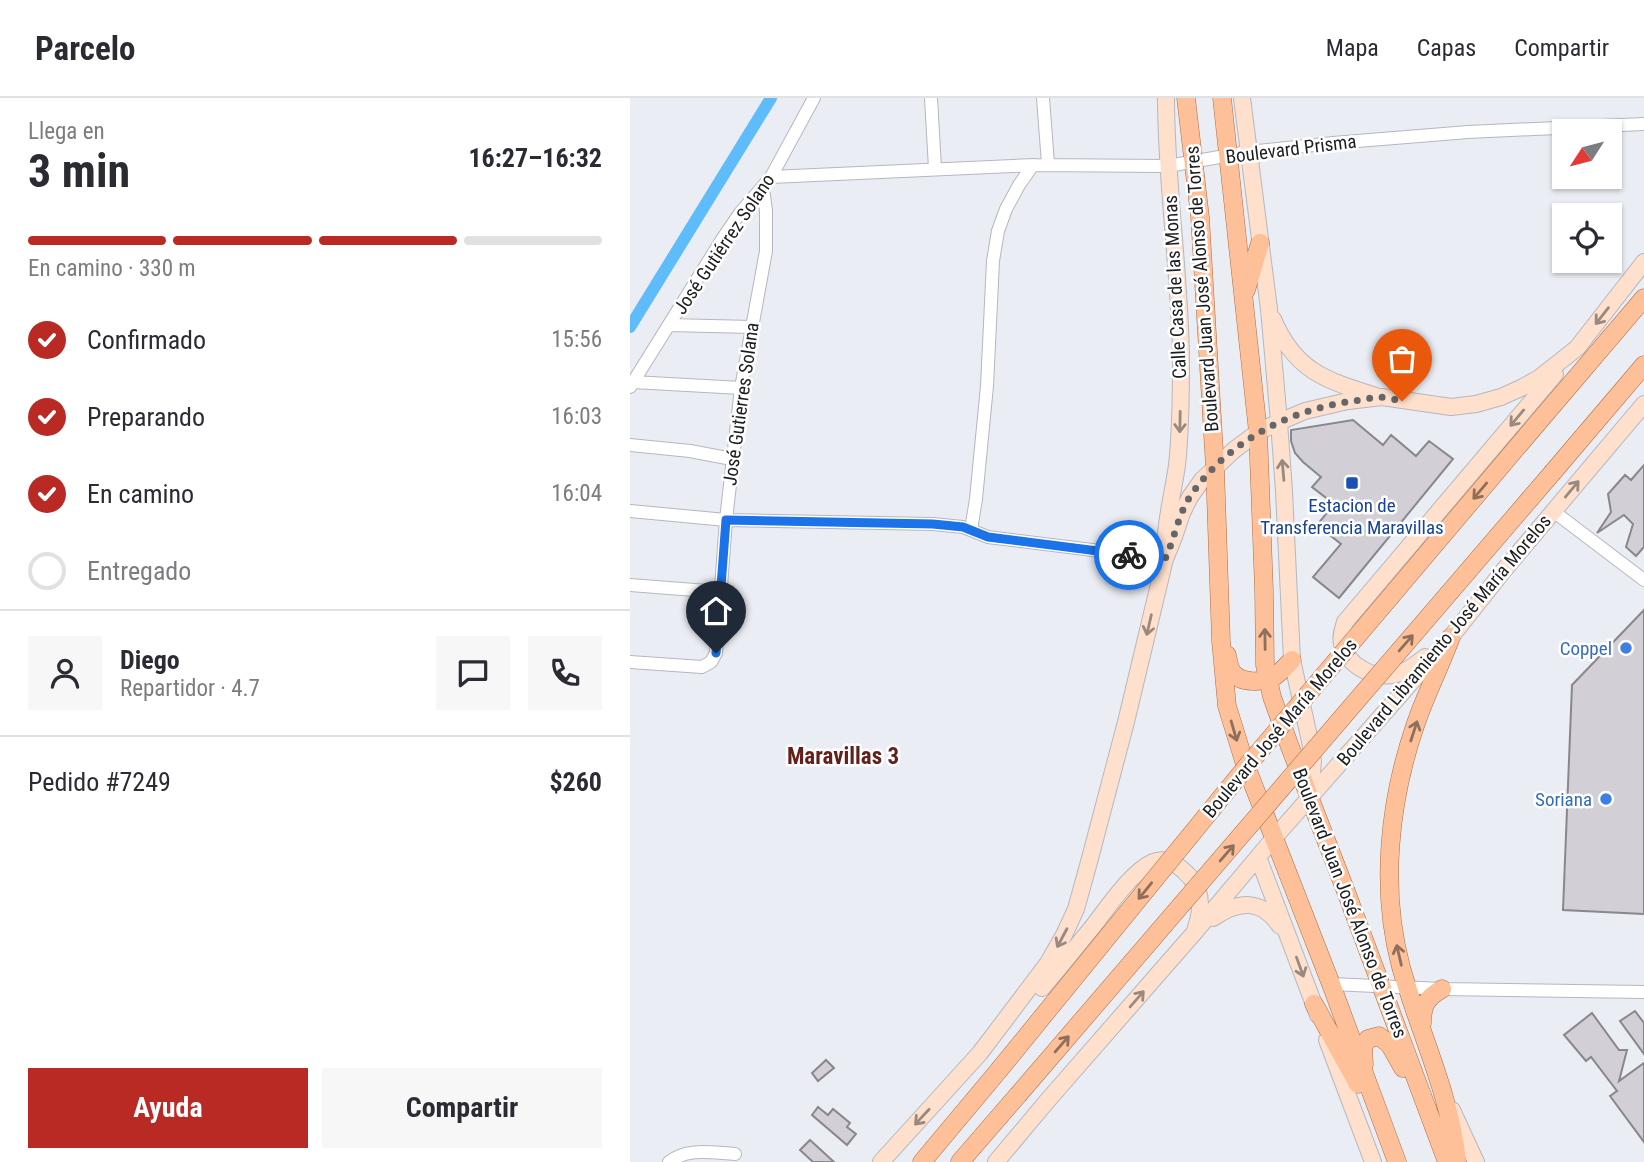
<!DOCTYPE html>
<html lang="es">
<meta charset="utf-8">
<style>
body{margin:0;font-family:"Roboto Condensed",sans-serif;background:#f7f7f7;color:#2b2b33;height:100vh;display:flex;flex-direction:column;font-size:26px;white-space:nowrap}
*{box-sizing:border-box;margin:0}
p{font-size:23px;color:#7c7c81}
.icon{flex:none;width:38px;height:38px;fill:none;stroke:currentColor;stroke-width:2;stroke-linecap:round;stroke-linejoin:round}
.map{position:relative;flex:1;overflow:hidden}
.panel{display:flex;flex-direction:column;background:#fff;width:630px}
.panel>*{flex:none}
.needle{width:46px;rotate:234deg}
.tools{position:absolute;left:922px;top:21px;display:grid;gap:14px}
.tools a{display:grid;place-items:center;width:70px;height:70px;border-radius:0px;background:#fff;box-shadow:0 2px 5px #0004;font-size:35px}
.pin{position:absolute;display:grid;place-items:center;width:60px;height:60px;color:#fff;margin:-72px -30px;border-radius:50% 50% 50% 0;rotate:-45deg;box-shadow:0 0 7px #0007}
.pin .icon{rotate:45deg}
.courier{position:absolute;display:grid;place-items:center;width:70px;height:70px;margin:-35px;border:5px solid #1a73e8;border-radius:50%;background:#fff;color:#222;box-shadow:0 2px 9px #0007}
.headline em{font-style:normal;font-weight:700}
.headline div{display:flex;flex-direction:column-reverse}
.headline{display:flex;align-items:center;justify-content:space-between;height:119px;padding:0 28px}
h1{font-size:46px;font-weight:700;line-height:52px}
.bar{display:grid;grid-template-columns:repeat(4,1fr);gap:10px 7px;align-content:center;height:84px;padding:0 28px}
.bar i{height:9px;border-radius:5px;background:#e1e1e2}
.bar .current{background:#b92a24}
.bar p{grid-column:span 4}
.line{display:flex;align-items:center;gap:18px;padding:0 28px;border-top:2px solid #e1e1e2}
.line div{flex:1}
.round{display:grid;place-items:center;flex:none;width:74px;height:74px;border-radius:0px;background:#f7f7f7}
ol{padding:0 28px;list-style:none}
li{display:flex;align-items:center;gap:21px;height:77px}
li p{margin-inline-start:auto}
li .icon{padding:7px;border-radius:50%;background:#b92a24;color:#fff;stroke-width:4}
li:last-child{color:#7c7c81}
li i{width:38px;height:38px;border:4px solid #e1e1e2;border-radius:50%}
.action{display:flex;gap:14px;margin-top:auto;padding:14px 28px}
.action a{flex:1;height:80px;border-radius:0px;background:#b92a24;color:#fff;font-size:28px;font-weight:700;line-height:80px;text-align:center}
.action a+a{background:#f7f7f7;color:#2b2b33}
header{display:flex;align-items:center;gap:42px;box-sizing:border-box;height:98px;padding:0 35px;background:#fff;border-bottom:2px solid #e1e1e2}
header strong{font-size:33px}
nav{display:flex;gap:38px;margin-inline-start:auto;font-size:24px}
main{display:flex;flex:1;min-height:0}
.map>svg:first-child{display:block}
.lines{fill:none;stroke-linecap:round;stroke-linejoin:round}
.canal{stroke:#5ebcfa;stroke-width:12}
.building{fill:#d2cfd6;stroke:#89878d;stroke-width:2}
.street-casing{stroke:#b6b7be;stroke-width:14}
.secondary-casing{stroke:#b6b7be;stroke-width:18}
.primary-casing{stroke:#ad6c42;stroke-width:19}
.street{stroke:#fff;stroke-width:12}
.secondary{stroke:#fee0cc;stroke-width:16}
.primary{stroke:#fdc098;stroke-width:18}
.primary-bridge-casing{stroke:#ad6c42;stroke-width:19;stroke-linecap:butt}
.primary-bridge{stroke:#fdc098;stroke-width:18}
.oneway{stroke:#99897f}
.oneway2{stroke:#8d6f5c}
.done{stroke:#65666a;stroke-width:7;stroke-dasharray:0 12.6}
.route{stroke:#1a73e8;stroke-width:9}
.transit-dot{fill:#1a4fb4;stroke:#fff;stroke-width:2.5}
.shop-dot{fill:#3f7fe0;stroke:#fff;stroke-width:2.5}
.labels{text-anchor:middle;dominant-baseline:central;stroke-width:5;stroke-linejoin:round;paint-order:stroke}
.street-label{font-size:19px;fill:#1d1e20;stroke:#fff}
.transit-label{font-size:19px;fill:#164399;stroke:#fff}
.shop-label{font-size:19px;fill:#366cbe;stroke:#fff;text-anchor:end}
.quarter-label{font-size:23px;font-weight:bold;fill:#631f19;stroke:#fff}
</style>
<header>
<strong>Parcelo</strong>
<nav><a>Mapa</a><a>Capas</a><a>Compartir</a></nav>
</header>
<main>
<section class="panel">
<div class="headline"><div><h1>3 min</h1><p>Llega en</p></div><em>16:27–16:32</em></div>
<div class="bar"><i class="current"></i><i class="current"></i><i class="current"></i><i></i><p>En camino · 330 m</p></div>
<ol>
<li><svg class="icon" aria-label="check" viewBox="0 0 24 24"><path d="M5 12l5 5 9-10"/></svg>Confirmado<p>15:56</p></li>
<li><svg class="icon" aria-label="check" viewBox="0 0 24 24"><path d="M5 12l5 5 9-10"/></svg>Preparando<p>16:03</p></li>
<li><svg class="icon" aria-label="check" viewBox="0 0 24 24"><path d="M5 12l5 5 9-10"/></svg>En camino<p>16:04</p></li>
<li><i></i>Entregado</li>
</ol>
<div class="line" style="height:126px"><a class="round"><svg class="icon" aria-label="person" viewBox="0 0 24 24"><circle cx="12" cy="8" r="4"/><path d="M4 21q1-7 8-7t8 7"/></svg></a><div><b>Diego</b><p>Repartidor · 4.7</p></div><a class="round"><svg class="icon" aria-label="chat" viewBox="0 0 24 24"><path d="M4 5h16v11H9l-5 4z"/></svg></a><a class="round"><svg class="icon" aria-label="phone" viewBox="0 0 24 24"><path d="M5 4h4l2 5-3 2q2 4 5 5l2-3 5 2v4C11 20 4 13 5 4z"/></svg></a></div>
<div class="line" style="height:91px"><div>Pedido #7249</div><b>$260</b></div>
<div class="action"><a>Ayuda</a><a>Compartir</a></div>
</section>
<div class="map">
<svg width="1014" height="1064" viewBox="0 0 1014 1064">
<rect width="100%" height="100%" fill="#ebedf4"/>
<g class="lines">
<path class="canal" d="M0,229L141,0"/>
</g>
<path class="building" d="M723,322L753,347L761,337L786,358L799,343L823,361L709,500L683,479L711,446L687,427L704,406L682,389L691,379L673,364L665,355L661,343V332Z
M1014,367V449L1006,458L996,449L1003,426L994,417L967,435L981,414L978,396L995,377L1001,382Z
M1014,512V816L933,812L942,587Z
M1005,913L1014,925V956L990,923Z
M962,915L989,952H997L989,983L1014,965V1044L980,998L987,993L961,959L956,963L934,937Z
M196,962L204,970L188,983L182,975Z
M188,1009L198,1017L203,1011L220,1025L217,1029L226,1036L217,1047L182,1017Z
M180,1042L204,1064H183L170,1052Z"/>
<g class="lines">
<defs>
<path id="street" d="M301,0L305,70
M413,0L418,66
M141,79L403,67L538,68L618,54L703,45L838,34L1014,26
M39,227L122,229
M3,284L111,290
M0,289L93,140L110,115L141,79L184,0
M0,347L60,353L102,361
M0,413L96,422L303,426L333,429L358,439L535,461
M923,413L1014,482
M341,432L346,401L357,288L363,163L368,133L376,111L389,87L403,67
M0,487L90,494
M0,564L72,569L81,564L86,555L96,422L111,290L136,153V113L133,90
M701,886L812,891L1014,894
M39,1064C58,1049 83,1055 105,1056"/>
<path id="secondary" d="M612,0L639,211L649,324L654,393L662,562L680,643L683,663L680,699
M643,221C665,273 695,282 746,298
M535,452C535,423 543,396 547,367C551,332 551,296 551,261C550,174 536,87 536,0
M795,559C786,566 777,574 766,576C745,582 718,569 712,546C710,539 713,531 715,524L925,276
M628,759L688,917
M583,820C608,803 631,800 650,828
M412,890C430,869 447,848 464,827C478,809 501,774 523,764C537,758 550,768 560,779C573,794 572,811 566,829
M697,942L743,1064
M822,1012L846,1064
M251,1064L350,955L418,865L434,837L446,811L459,764L496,624L535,461L544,439L552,415L560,399L572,382L585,370L604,352L628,334L649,324L675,313L718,303L752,299L821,309L846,306L871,299L891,290L909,280L947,250L1014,164
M366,1064L418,1002L564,835L644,740L821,539L874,472L1014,306"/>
<path id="primary" d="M556,0L570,119L585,370L591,543L597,608L614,663L701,886L767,1064
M592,0L628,334L634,492L635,567L638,581L642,599L660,649L715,791L817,1064
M616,192L630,145
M894,341L1014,200
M923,374L1014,267
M821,539C810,569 795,598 785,628C759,704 750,791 771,869C790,936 820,995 827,1064
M597,557C598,563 599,569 602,574C611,586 633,585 645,578C651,574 657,567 662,562
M684,906L728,986
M792,926C792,908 796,900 812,891
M734,967L733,948L738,941L749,938L760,947L773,970
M292,1064L369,972
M330,1064L388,997"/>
</defs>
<use href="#street" class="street-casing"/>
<use href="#secondary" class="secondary-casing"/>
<use href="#primary" class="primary-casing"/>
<use href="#street" class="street"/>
<use href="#secondary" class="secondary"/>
<use href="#primary" class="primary"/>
<defs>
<path id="primary-bridge" d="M369,972L617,668L894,341
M388,997L923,374"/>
</defs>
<use href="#primary-bridge" class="primary-bridge-casing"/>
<use href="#primary-bridge" class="primary-bridge"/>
</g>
<defs><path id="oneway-shaft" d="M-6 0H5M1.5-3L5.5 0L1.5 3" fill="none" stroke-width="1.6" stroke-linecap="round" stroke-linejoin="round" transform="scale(1.75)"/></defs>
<g class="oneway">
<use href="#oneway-shaft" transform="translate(972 218) rotate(128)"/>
<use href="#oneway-shaft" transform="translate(887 320) rotate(130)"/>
<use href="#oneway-shaft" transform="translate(550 324) rotate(91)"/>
<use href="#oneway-shaft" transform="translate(653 372) rotate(-95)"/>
<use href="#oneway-shaft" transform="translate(942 391) rotate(-50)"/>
<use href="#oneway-shaft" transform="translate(519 527) rotate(103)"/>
<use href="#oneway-shaft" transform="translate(432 840) rotate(118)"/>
<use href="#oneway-shaft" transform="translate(670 869) rotate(70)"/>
<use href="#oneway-shaft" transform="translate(507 901) rotate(-49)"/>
<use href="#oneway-shaft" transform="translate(292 1019) rotate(133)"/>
</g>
<g class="oneway2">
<use href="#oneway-shaft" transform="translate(850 393) rotate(130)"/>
<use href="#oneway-shaft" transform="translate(635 541) rotate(-91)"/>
<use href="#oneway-shaft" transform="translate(776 545) rotate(-49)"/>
<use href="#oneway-shaft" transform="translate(604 633) rotate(74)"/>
<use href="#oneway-shaft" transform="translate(784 633) rotate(-72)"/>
<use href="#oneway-shaft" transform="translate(597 755) rotate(-49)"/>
<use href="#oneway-shaft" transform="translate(515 793) rotate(129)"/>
<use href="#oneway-shaft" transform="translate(769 857) rotate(-103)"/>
<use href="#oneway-shaft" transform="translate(432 946) rotate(-49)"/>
</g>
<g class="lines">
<path class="done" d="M499,457L535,461C545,440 548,416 561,397C598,343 661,311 724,303C733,302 742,299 751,299C758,300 766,302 772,303"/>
<path class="route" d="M86,555L96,422L303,426L333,429L358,439L499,457"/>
</g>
<rect class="transit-dot" x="715" y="378" width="14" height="14" rx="3.5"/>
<g class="shop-dot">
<circle cx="996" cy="550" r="7"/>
<circle cx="976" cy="701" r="7"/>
</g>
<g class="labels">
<g class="street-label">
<text transform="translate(661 51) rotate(-7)">Boulevard Prisma</text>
<text transform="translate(94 146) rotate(-56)">José Gutiérrez Solano</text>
<text transform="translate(545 189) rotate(-93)">Calle Casa de las Monas</text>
<text transform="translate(572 191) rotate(-94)">Boulevard Juan José Alonso de Torres</text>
<text transform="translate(111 306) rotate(-82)">José Gutierres Solana</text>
<text transform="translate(814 542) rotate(-50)">Boulevard Libramiento José María Morelos</text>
<text transform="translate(650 630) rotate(-50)">Boulevard José María Morelos</text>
<text transform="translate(720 805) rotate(69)">Boulevard Juan José Alonso de Torres</text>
</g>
<g class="transit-label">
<text x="722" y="407">Estacion de<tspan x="722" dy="22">Transferencia Maravillas</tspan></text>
</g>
<g class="shop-label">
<text x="982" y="550">Coppel</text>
<text x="962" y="701">Soriana</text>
</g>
<g class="quarter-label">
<text x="213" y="658">Maravillas 3</text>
</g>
</g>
</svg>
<div class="tools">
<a><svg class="needle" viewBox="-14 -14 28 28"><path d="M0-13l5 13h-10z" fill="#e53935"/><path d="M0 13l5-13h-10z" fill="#7c7c81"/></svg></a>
<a><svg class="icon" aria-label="locate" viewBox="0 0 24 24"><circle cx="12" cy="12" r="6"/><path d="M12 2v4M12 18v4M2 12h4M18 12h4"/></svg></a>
</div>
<div class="pin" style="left:772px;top:303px;background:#ea580c"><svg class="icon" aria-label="bag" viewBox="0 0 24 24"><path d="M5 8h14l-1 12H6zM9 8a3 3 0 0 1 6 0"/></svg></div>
<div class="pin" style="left:86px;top:555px;background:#1f2937"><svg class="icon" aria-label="home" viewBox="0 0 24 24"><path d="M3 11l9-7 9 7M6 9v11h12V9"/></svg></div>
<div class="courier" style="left:499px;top:457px"><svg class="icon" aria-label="bike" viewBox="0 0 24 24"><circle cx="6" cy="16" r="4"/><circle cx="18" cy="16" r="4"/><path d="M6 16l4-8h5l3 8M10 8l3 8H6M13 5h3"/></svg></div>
</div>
</main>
